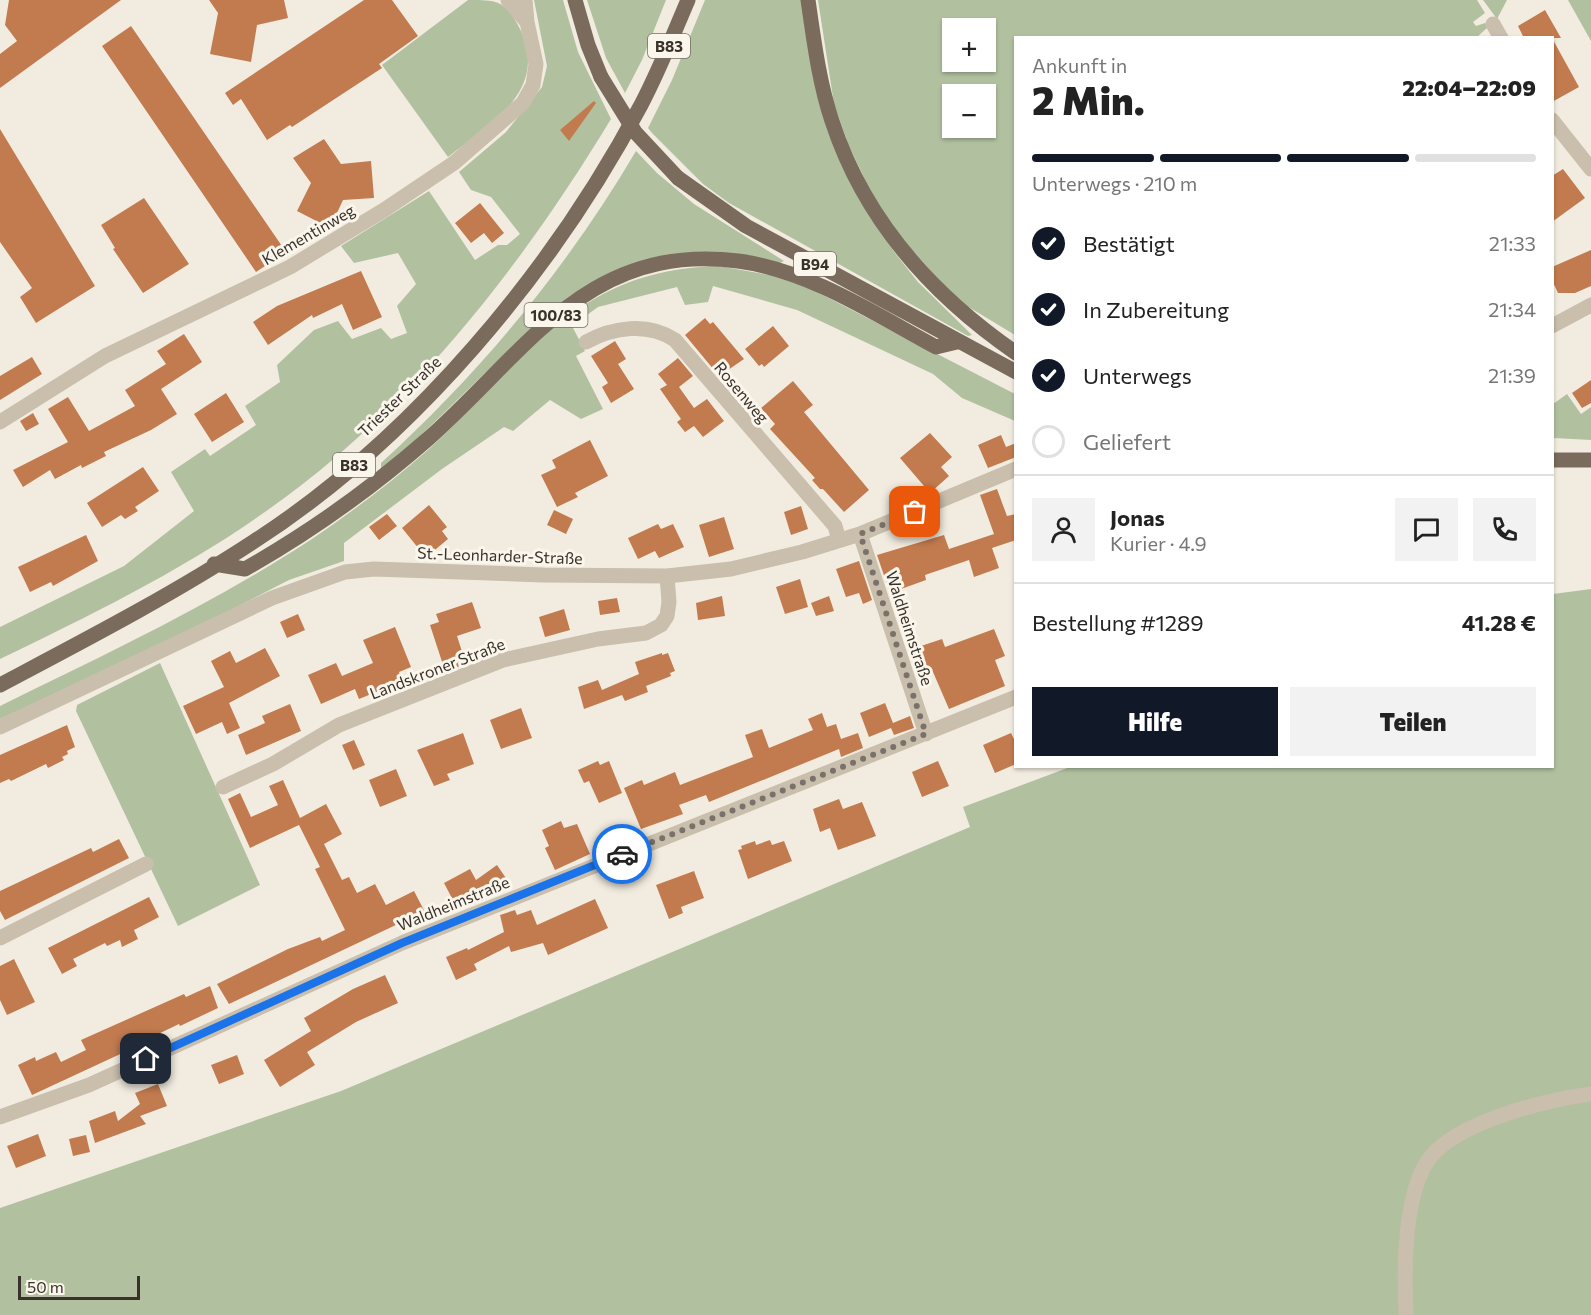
<!DOCTYPE html>
<html lang="de">
<meta charset="utf-8">
<style>
body{margin:0;font-family:Commissioner,sans-serif;background:#f2f2f2;color:#222;height:100vh;display:flex;flex-direction:column;font-size:22px;white-space:nowrap}
*{box-sizing:border-box;margin:0}
p{font-size:20px;color:#767676}
.icon{flex:none;width:33px;height:33px;fill:none;stroke:currentColor;stroke-width:2;stroke-linecap:round;stroke-linejoin:round}
.map{position:relative;flex:1;overflow:hidden}
.details{position:absolute;left:1014px;top:36px;width:540px;height:732px;display:flex;flex-direction:column;background:#fff;border-radius:0px;box-shadow:0 2px 4px #0004}
.details>*{flex:none}
.controls{position:absolute;left:942px;top:18px;display:grid;gap:12px}
.controls a{display:grid;place-items:center;width:54px;height:54px;border-radius:0px;background:#fff;box-shadow:0 2px 4px #0004;font-size:30px}
.scale{position:absolute;left:18px;bottom:15px;width:122px;box-sizing:border-box;padding-left:6px;border:3px solid #39312b;border-top:0;font-size:16px;line-height:21px;white-space:nowrap;color:#39312b;-webkit-text-stroke:4px #faf6ec;paint-order:stroke}
.pin{position:absolute;display:grid;place-items:center;width:51px;height:51px;color:#fff;margin:-26px;border-radius:12px;box-shadow:0 3px 9px #0006}
.courier{position:absolute;display:grid;place-items:center;width:60px;height:60px;margin:-30px;border:4px solid #1a73e8;border-radius:50%;background:#fff;color:#222;box-shadow:0 2px 8px #0007}
.headline em{font-style:normal;font-weight:800}
.headline div{display:flex;flex-direction:column-reverse}
.headline{display:flex;align-items:center;justify-content:space-between;height:102px;padding:0 18px}
h1{font-size:39px;font-weight:800;line-height:45px}
.bar{display:grid;grid-template-columns:repeat(4,1fr);gap:9px 6px;align-content:center;height:72px;padding:0 18px}
.bar i{height:8px;border-radius:4px;background:#e0e0e0}
.bar .selected{background:#111827}
.bar p{grid-column:span 4}
.line{display:flex;align-items:center;gap:15px;padding:0 18px;border-top:2px solid #e0e0e0}
.line div{flex:1}
.round{display:grid;place-items:center;flex:none;width:63px;height:63px;border-radius:0px;background:#f2f2f2}
ol{padding:0 18px;list-style:none}
li{display:flex;align-items:center;gap:18px;height:66px}
li p{margin-inline-start:auto}
li .icon{padding:6px;border-radius:50%;background:#111827;color:#fff;stroke-width:4}
li:last-child{color:#767676}
li i{width:33px;height:33px;border:3px solid #e0e0e0;border-radius:50%}
.cta{display:flex;gap:12px;margin-top:auto;padding:12px 18px}
.cta a{flex:1;height:69px;border-radius:0px;background:#111827;color:#fff;font-size:24px;font-weight:800;line-height:69px;text-align:center}
.cta a+a{background:#f2f2f2;color:#222}
.map>svg:first-child{display:block}
.green{fill:#b1c1a0;fill-rule:evenodd}
.building{fill:#c27b4f}
.lines{fill:none;stroke-linecap:round;stroke-linejoin:round}
.minor{stroke:#cabeac;stroke-width:15}
.primary{stroke:#7a6b5c;stroke-width:15}
.primary-bridge{stroke:#7a6b5c;stroke-width:15}
.done{stroke:#7a726a;stroke-width:6;stroke-dasharray:0 10.8}
.route{stroke:#1a73e8;stroke-width:8}
.labels{text-anchor:middle;dominant-baseline:central;stroke-width:6;stroke-linejoin:round;paint-order:stroke}
.shield{fill:#faf6ec;stroke:#736c65;stroke-width:1.5}
.shield-label{font-size:15px;font-weight:bold;fill:#39312b}
.street-label{font-size:16px;fill:#39312b;stroke:#faf6ec}
</style>
<div class="map">
<svg width="1591" height="1315" viewBox="0 0 1591 1315">
<rect width="100%" height="100%" fill="#f2ece0"/>
<path class="green" d="M468,0C497,0 505,0 519,27C551,89 491,124 448,157L382,65Z
M534,0H563L578,52L611,119C520,269 408,413 262,514C181,571 89,616 0,659V627L124,566L194,511L171,472L205,449L210,456L256,425L245,406L280,382L277,365L314,330L338,321L352,339L381,328L391,339L407,333L397,306L416,284L398,253L354,263L341,246L429,191L475,260L498,245H507L520,234L491,197L471,190L459,172L506,132L542,87L547,66Z
M587,0H666L642,60L625,93L606,58Z
M705,0H801L855,191L895,253L918,282L972,335L968,336L729,203L703,184L652,133L648,128L672,80Z
M818,0H1477L1485,13L1473,22L1476,26L1485,23L1488,27L1476,38H1016L1015,335L957,300L896,232L870,190L849,146L834,104ZM952,28H986V62H952ZM952,94H986V128H952Z
M1483,0H1507L1497,19Z
M1568,0H1591V41Z
M636,151L657,173L694,204L784,261L780,263C646,231 582,276 491,367C456,401 422,435 386,468H381V463C481,372 567,268 636,151Z
M719,266L780,277L817,292L1015,394V421L962,398L933,374L797,310L713,286L708,302L685,305L677,287L598,307L572,326L585,351L576,356L603,409L581,419L550,400L513,431L504,427L442,469L344,543V561L289,580L176,638L0,719V706C106,654 213,604 312,539C353,511 393,481 430,448C526,360 575,269 719,266Z
M1567,394L1581,414L1591,407V440L1553,438V404Z
M1591,589V1315H0V1208L341,1091L970,827L963,807L1070,767L1552,766L1553,594Z
M160,663L260,885L178,926L76,711L77,705Z"/>
<path class="building" d="M9,0H121L0,88V54L17,41L5,25Z
M209,0H284L288,18L257,25L251,62L210,54L218,13Z
M364,0H392L418,36L379,64L382,68L292,127L290,125L267,140L241,99L233,105L225,93Z
M1545,10L1561,38H1524L1518,26Z
M131,26L286,252L256,272L102,46Z
M1552,38L1579,87L1552,102Z
M594,101L596,103L569,141L560,130Z
M0,129L95,286L36,323L20,297L32,288L0,242Z
M324,139L341,164L371,161L374,198L343,200L330,228L297,211L311,183L293,158Z
M1563,169L1585,198L1552,222V176Z
M144,198L189,264L143,293L113,249L115,248L101,225Z
M480,203L504,233L492,243L484,233L471,243L455,223Z
M1591,250V286L1575,293H1558L1552,280V267Z
M361,271L382,317L353,330L342,304L313,318L312,315L268,345L253,322L277,306Z
M705,318L710,324L713,322L744,359L728,370L732,376L724,382L685,335Z
M773,326L789,346L764,367L762,364L759,366L745,349Z
M184,334L202,362L161,389L177,414L151,430L104,452L106,456L82,468L81,465L55,479L50,470L23,487L13,470L68,442L48,409L68,397L89,431L135,406L125,390L166,364L157,351Z
M615,341L626,359L618,364L634,389L611,403L602,387L608,383L591,356Z
M32,357L42,374L0,400V376Z
M678,358L693,376L679,387L694,408L707,399L724,421L703,437L694,426L685,432L677,422L681,419L660,389L667,385L658,374Z
M1591,380V403L1582,408L1572,393Z
M793,381L813,405L804,412L869,490L844,512L823,489H820L812,480L815,478L770,429L775,424L761,408Z
M226,393L244,422L212,442L194,414Z
M33,413L39,424L26,431L20,421Z
M930,433L952,457L941,467L949,476L930,493L900,458Z
M1001,435L1006,447L1016,443V457L988,468L978,445Z
M590,440L608,476L575,493L578,497L557,507L541,475L556,468L552,460Z
M143,467L159,491L135,507L138,511L125,519L121,515L102,527L87,503Z
M997,489L1007,516L1016,514V540L992,548L999,568L974,577L969,560L925,575L926,580L890,593L877,555L944,535L949,549L994,534L980,495Z
M429,505L447,527L442,531L448,539L430,554L424,545L419,549L402,528Z
M801,506L808,529L791,535L784,512Z
M554,510L573,519L566,534L547,525Z
M387,514L397,526L379,540L369,527Z
M724,517L734,549L709,557L699,525Z
M658,524L661,529L673,524L684,547L659,558L655,551L638,559L628,538Z
M86,535L98,561L53,586L51,582L30,592L18,567Z
M859,561L872,600L863,604L859,593L846,597L836,569Z
M800,579L808,607L785,614L776,587Z
M722,596L725,616L698,620L696,603Z
M829,596L834,611L816,616L811,603Z
M617,598L620,612L600,615L598,601Z
M472,602L481,628L457,636L466,664L445,671L430,625L439,622L436,614Z
M564,609L570,630L545,637L539,617Z
M298,614L305,630L287,638L280,622Z
M395,627L411,667L399,672L403,681L359,699L355,689L321,704L308,675L336,663L342,676L373,663L363,640Z
M994,629L1005,656L995,660L1005,686L949,709L933,672L921,676L912,649L942,639L945,647Z
M265,648L280,676L229,703L240,728L227,734L222,722L196,734L183,706L224,687L211,661L230,651L236,663Z
M662,653V655L668,653L675,671L670,673L671,676L646,686L648,692L625,701L622,695L584,709L578,687L598,680L602,690L639,674L635,662Z
M885,703L893,723L910,716L914,728L894,735L891,728L869,737L860,713Z
M290,704L301,731L246,755L238,735L265,723L262,716Z
M521,708L532,738L501,749L490,720Z
M822,713L827,727L836,724L841,739L858,733L863,748L841,757L839,749L709,802L706,795L679,805L683,814L641,829L624,788L642,780L644,785L675,772L680,785L753,757L745,735L762,729L769,748L813,730L808,719Z
M67,725L75,747L67,751L68,754L62,757L64,760L48,768L46,764L11,781L9,779L0,783V755Z
M463,733L474,764L447,774L450,780L434,786L417,750Z
M1011,733L1016,743V764L995,773L983,745Z
M354,740L365,765L353,770L342,745Z
M598,761L600,765L609,761L622,793L599,803L589,781L584,783L578,770Z
M938,761L949,786L922,797L912,772Z
M396,769L407,796L380,807L369,780Z
M283,780L300,818L326,804L342,834L324,844L342,880L349,877L357,893L375,884L386,905L414,891L427,916L402,928L400,923L229,1004L217,984L288,949L320,937L322,941L345,930L315,869L320,867L299,825L250,848L228,799L240,793L251,817L278,805L269,786Z
M839,799L843,809L862,802L876,836L838,850L830,828L820,832L813,809Z
M561,821L564,828L577,824L590,854L555,870L545,848L549,846L542,830Z
M119,839L129,858L5,920L0,911V891L91,848L93,852Z
M770,840L772,845L784,841L792,861L748,879L738,850L742,849L741,846L755,841L756,845Z
M497,865L508,881L498,888L496,886L456,906L444,883L470,869L476,880Z
M694,871L704,898L681,907L683,913L669,919L656,885Z
M149,897L159,917L134,930L138,939L122,947L120,940L107,946L105,943L73,959L77,966L62,974L48,948Z
M595,899L608,928L548,955L543,943L511,952L509,946L474,964L477,970L456,980L446,957L467,948L468,950L504,932L500,915L515,910L517,915L531,910L537,925Z
M14,959L35,1002L7,1015L0,1000V966Z
M385,975L398,1003L356,1022L307,1052L315,1065L280,1087L264,1060L311,1031L304,1018L353,989Z
M210,986L218,1008L180,1026L179,1024L156,1035L157,1037L32,1095L18,1065L35,1057L36,1061L56,1052L61,1062L86,1050L81,1040L184,994L186,997Z
M237,1055L244,1074L219,1084L211,1065Z
M158,1084L167,1106L140,1116L146,1124L95,1143L89,1121L115,1111L118,1121L140,1104L135,1093Z
M38,1134L46,1156L16,1168L7,1146Z
M86,1135L90,1152L73,1156L69,1139Z"/>
<g class="lines">
<path class="minor" d="M508,0L527,22
M1493,24L1501,38
M1552,120L1591,169
M1552,326L1591,305
M586,342C613,327 648,322 675,340L835,526L839,540
M0,422L105,356L290,267L384,210L454,163L523,103L533,85L536,64L527,22L525,0
M860,534L926,734
M0,727L272,598L345,572L374,569L543,575L667,576L731,569L802,552L860,534L1016,469
M223,787L273,764L339,725L503,660L598,639L646,633L661,625L667,616L669,602L667,576
M0,938L146,864
M0,1117L89,1085L402,943L1016,697
M1406,1315C1404,1272 1403,1195 1429,1159C1456,1122 1546,1100 1591,1094"/>
<path class="primary" d="M575,0L588,45L601,77
M808,0C814,41 819,82 832,121C864,219 932,295 1016,353
M678,178L746,226L1016,372
M1552,460H1591
M214,564L245,569C312,531 372,488 429,438C527,351 588,242 738,261C808,270 875,314 936,347L957,342
M0,685C85,640 172,595 253,542C412,440 553,271 641,105C659,71 673,35 688,0"/>
<path class="primary-bridge" d="M601,77L635,132L678,178"/>
</g>
<g class="lines">
<path class="done" d="M622,854L926,734L860,534L915,512"/>
<path class="route" d="M146,1059L402,943L622,854"/>
</g>
<g class="labels">
<g class="shield">
<rect x="648" y="34" width="42" height="24" rx="4.5"/>
<rect x="794" y="252" width="42" height="24" rx="4.5"/>
<rect x="524.5" y="303" width="63" height="24" rx="4.5"/>
<rect x="333" y="453" width="42" height="24" rx="4.5"/>
</g>
<g class="shield-label">
<text x="669" y="46">B83</text>
<text x="815" y="264">B94</text>
<text x="556" y="315">100/83</text>
<text x="354" y="465">B83</text>
</g>
<g class="street-label">
<text transform="translate(308 234) rotate(-30)">Klementinweg</text>
<text transform="translate(742 392) rotate(50)">Rosenweg</text>
<text transform="translate(399 396) rotate(-44)">Triester Straße</text>
<text transform="translate(500 555) rotate(2)">St.-Leonharder-Straße</text>
<text transform="translate(910 628) rotate(72)">Waldheimstraße</text>
<text transform="translate(437 668) rotate(-21)">Landskroner Straße</text>
<text transform="translate(453 903) rotate(-22)">Waldheimstraße</text>
</g>
</g>
</svg>
<div class="controls">
<a>+</a>
<a>−</a>
</div>
<div class="scale">50 m</div>
<div class="pin" style="left:915px;top:512px;background:#ea580c"><svg class="icon" aria-label="bag" viewBox="0 0 24 24"><path d="M5 8h14l-1 12H6zM9 8a3 3 0 0 1 6 0"/></svg></div>
<div class="pin" style="left:146px;top:1059px;background:#1f2937"><svg class="icon" aria-label="home" viewBox="0 0 24 24"><path d="M3 11l9-7 9 7M6 9v11h12V9"/></svg></div>
<div class="courier" style="left:622px;top:854px"><svg class="icon" aria-label="car" viewBox="0 0 24 24"><path d="M5 17H2v-5l4-1 3-4h7l3 4 3 1v5h-3M9 17h6M6 11h13"/><circle cx="7" cy="17" r="2"/><circle cx="17" cy="17" r="2"/></svg></div>
<section class="details">
<div class="headline"><div><h1>2 Min.</h1><p>Ankunft in</p></div><em>22:04–22:09</em></div>
<div class="bar"><i class="selected"></i><i class="selected"></i><i class="selected"></i><i></i><p>Unterwegs · 210 m</p></div>
<ol>
<li><svg class="icon" aria-label="check" viewBox="0 0 24 24"><path d="M5 12l5 5 9-10"/></svg>Bestätigt<p>21:33</p></li>
<li><svg class="icon" aria-label="check" viewBox="0 0 24 24"><path d="M5 12l5 5 9-10"/></svg>In Zubereitung<p>21:34</p></li>
<li><svg class="icon" aria-label="check" viewBox="0 0 24 24"><path d="M5 12l5 5 9-10"/></svg>Unterwegs<p>21:39</p></li>
<li><i></i>Geliefert</li>
</ol>
<div class="line" style="height:108px"><a class="round"><svg class="icon" aria-label="person" viewBox="0 0 24 24"><circle cx="12" cy="8" r="4"/><path d="M4 21q1-7 8-7t8 7"/></svg></a><div><b>Jonas</b><p>Kurier · 4.9</p></div><a class="round"><svg class="icon" aria-label="chat" viewBox="0 0 24 24"><path d="M4 5h16v11H9l-5 4z"/></svg></a><a class="round"><svg class="icon" aria-label="phone" viewBox="0 0 24 24"><path d="M5 4h4l2 5-3 2q2 4 5 5l2-3 5 2v4C11 20 4 13 5 4z"/></svg></a></div>
<div class="line" style="height:78px"><div>Bestellung #1289</div><b>41.28 €</b></div>
<div class="cta"><a>Hilfe</a><a>Teilen</a></div>
</section>
</div>
